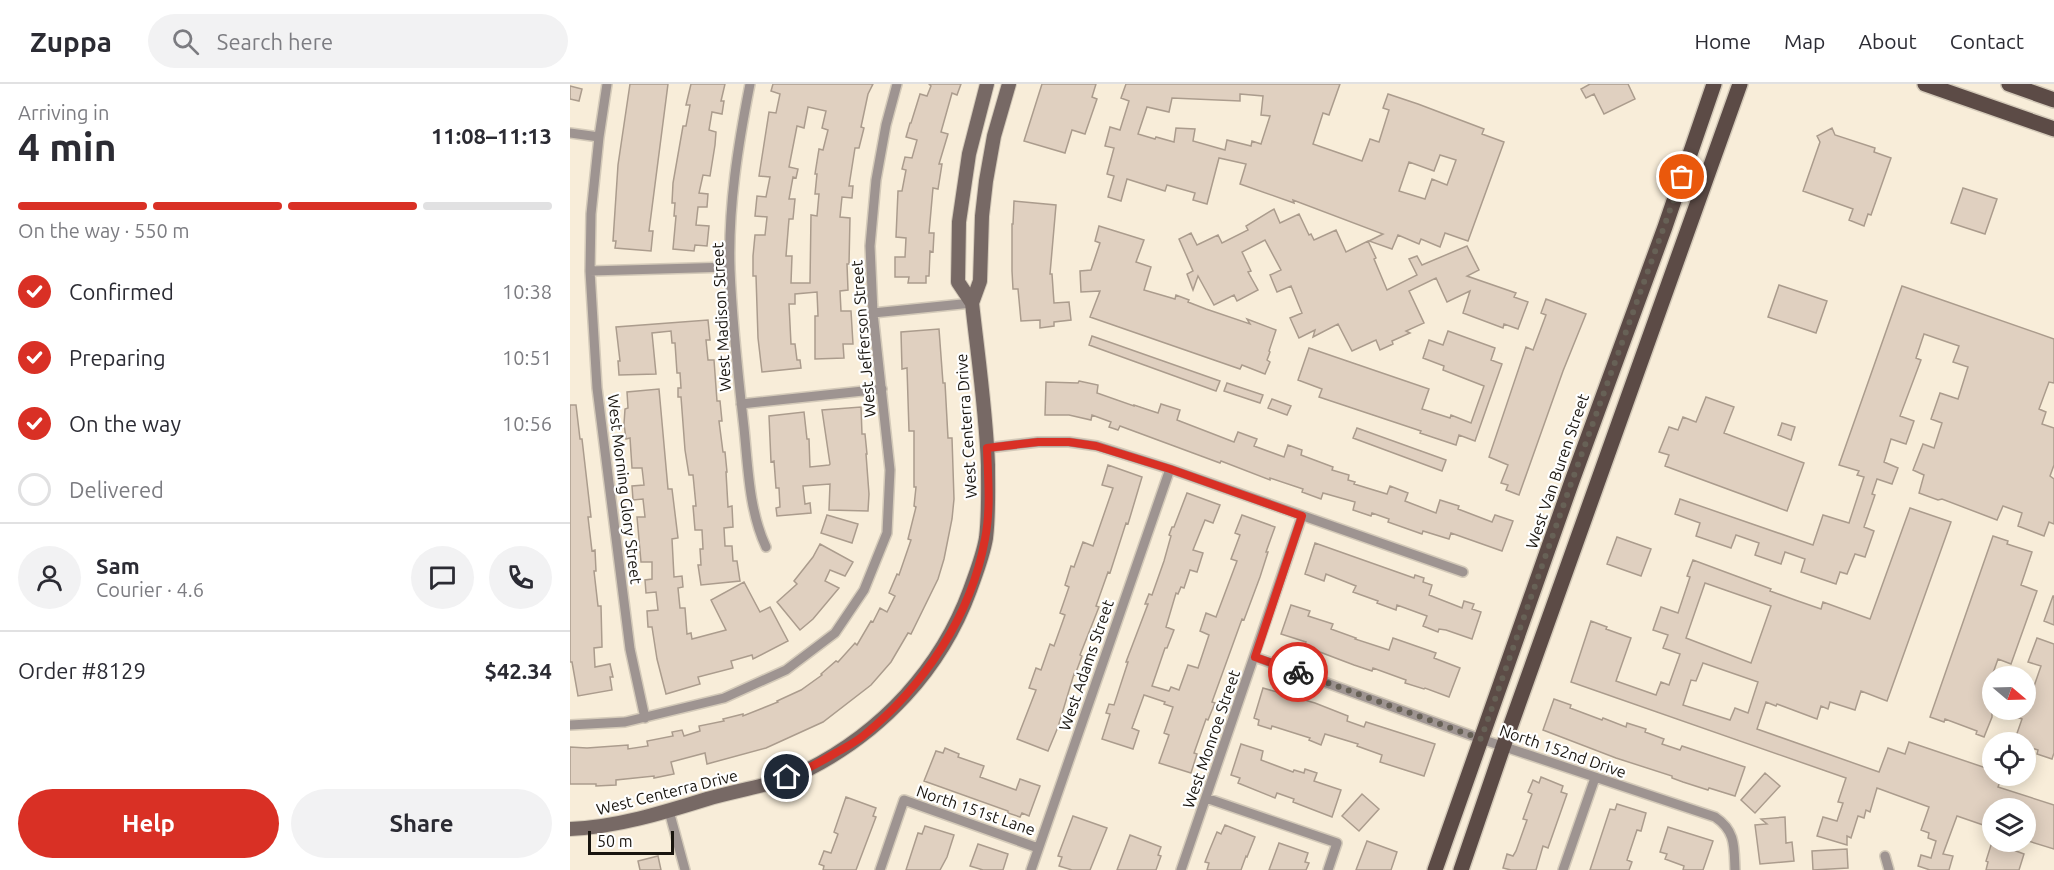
<!DOCTYPE html>
<meta charset="utf-8">
<style>
body{margin:0;font-family:Ubuntu,sans-serif;background:#f2f2f3;color:#2b2b33;height:100vh;display:flex;flex-direction:column;font-size:22px;white-space:nowrap}
*{box-sizing:border-box;margin:0}
p{font-size:20px;color:#7c7c81}
.icon{flex:none;width:33px;height:33px;fill:none;stroke:currentColor;stroke-width:2;stroke-linecap:round;stroke-linejoin:round}
.map{position:relative;flex:1;overflow:hidden}
.drawer{display:flex;flex-direction:column;background:#fff;width:570px}
.drawer>*{flex:none}
.needle{width:39px;rotate:109deg}
.buttons{position:absolute;left:1412px;top:582px;display:grid;gap:12px}
.buttons a{display:grid;place-items:center;width:54px;height:54px;border-radius:50%;background:#fff;box-shadow:0 3px 15px #0003;font-size:30px}
.scale{position:absolute;left:18px;bottom:15px;width:86px;box-sizing:border-box;padding-left:6px;border:3px solid #19150f;border-top:0;font-size:16px;line-height:21px;white-space:nowrap;color:#19150f;-webkit-text-stroke:4px #fff;paint-order:stroke}
.pin{position:absolute;display:grid;place-items:center;width:51px;height:51px;color:#fff;margin:-26px;border:3px solid #fff;border-radius:50%;box-shadow:0 2px 6px #0007}
.courier{position:absolute;display:grid;place-items:center;width:60px;height:60px;margin:-30px;border:4px solid #d93025;border-radius:50%;background:#fff;color:#222;box-shadow:0 2px 8px #0007}
.head em{font-style:normal;font-weight:700}
.head div{display:flex;flex-direction:column-reverse}
.head{display:flex;align-items:center;justify-content:space-between;height:102px;padding:0 18px}
h1{font-size:39px;font-weight:700;line-height:45px}
.bar{display:grid;grid-template-columns:repeat(4,1fr);gap:9px 6px;align-content:center;height:72px;padding:0 18px}
.bar i{height:8px;border-radius:4px;background:#e1e1e2}
.bar .on{background:#d93025}
.bar p{grid-column:span 4}
.line{display:flex;align-items:center;gap:15px;padding:0 18px;border-top:2px solid #e1e1e2}
.line div{flex:1}
.round{display:grid;place-items:center;flex:none;width:63px;height:63px;border-radius:32px;background:#f2f2f3}
ol{padding:0 18px;list-style:none}
li{display:flex;align-items:center;gap:18px;height:66px}
li p{margin-inline-start:auto}
li .icon{padding:6px;border-radius:50%;background:#d93025;color:#fff;stroke-width:4}
li:last-child{color:#7c7c81}
li i{width:33px;height:33px;border:3px solid #e1e1e2;border-radius:50%}
.action{display:flex;gap:12px;margin-top:auto;padding:12px 18px}
.action a{flex:1;height:69px;border-radius:36px;background:#d93025;color:#fff;font-size:24px;font-weight:700;line-height:69px;text-align:center}
.action a+a{background:#f2f2f3;color:#2b2b33}
header{display:flex;align-items:center;gap:36px;box-sizing:border-box;height:84px;padding:0 30px;background:#fff;border-bottom:2px solid #e1e1e2}
header strong{font-size:28px}
nav{display:flex;gap:33px;margin-inline-start:auto;font-size:21px}
.search{width:420px;height:54px;background:#f2f2f3;display:flex;align-items:center;gap:15px;box-sizing:border-box;padding:0 21px;border-radius:33px;color:#7c7c81;font-size:22px}
main{display:flex;flex:1;min-height:0}
.map>svg:first-child{display:block}
.building{fill:#e0d0c0;stroke:#ab9c8d;stroke-width:1.5;fill-rule:evenodd}
.lines{fill:none;stroke-linecap:round;stroke-linejoin:round}
.street-casing{stroke:#d4cab9;stroke-width:12}
.secondary-casing{stroke:#d4cab9;stroke-width:16}
.primary-casing{stroke:#d4cab9;stroke-width:18}
.street{stroke:#9e9491;stroke-width:9}
.secondary{stroke:#776965;stroke-width:14}
.primary{stroke:#5c4b46;stroke-width:15}
.done{stroke:#676156;stroke-width:6;stroke-dasharray:0 10.8}
.route{stroke:#d93025;stroke-width:8}
.labels{text-anchor:middle;dominant-baseline:central;stroke-width:4.5;stroke-linejoin:round;paint-order:stroke}
.street-label{font-size:16px;fill:#19150f;stroke:#fff}
</style>
<header>
<strong>Zuppa</strong>
<div class="search"><svg class="icon" aria-label="search" viewBox="0 0 24 24"><circle cx="10" cy="10" r="6"/><path d="M15 15l6 6"/></svg>Search here</div>
<nav><a>Home</a><a>Map</a><a>About</a><a>Contact</a></nav>
</header>
<main>
<section class="drawer">
<div class="head"><div><h1>4 min</h1><p>Arriving in</p></div><em>11:08–11:13</em></div>
<div class="bar"><i class="on"></i><i class="on"></i><i class="on"></i><i></i><p>On the way · 550 m</p></div>
<ol>
<li><svg class="icon" aria-label="check" viewBox="0 0 24 24"><path d="M5 12l5 5 9-10"/></svg>Confirmed<p>10:38</p></li>
<li><svg class="icon" aria-label="check" viewBox="0 0 24 24"><path d="M5 12l5 5 9-10"/></svg>Preparing<p>10:51</p></li>
<li><svg class="icon" aria-label="check" viewBox="0 0 24 24"><path d="M5 12l5 5 9-10"/></svg>On the way<p>10:56</p></li>
<li><i></i>Delivered</li>
</ol>
<div class="line" style="height:108px"><a class="round"><svg class="icon" aria-label="person" viewBox="0 0 24 24"><circle cx="12" cy="8" r="4"/><path d="M4 21q1-7 8-7t8 7"/></svg></a><div><b>Sam</b><p>Courier · 4.6</p></div><a class="round"><svg class="icon" aria-label="chat" viewBox="0 0 24 24"><path d="M4 5h16v11H9l-5 4z"/></svg></a><a class="round"><svg class="icon" aria-label="phone" viewBox="0 0 24 24"><path d="M5 4h4l2 5-3 2q2 4 5 5l2-3 5 2v4C11 20 4 13 5 4z"/></svg></a></div>
<div class="line" style="height:78px"><div>Order #8129</div><b>$42.34</b></div>
<div class="action"><a>Help</a><a>Share</a></div>
</section>
<div class="map">
<svg width="1484" height="786" viewBox="0 0 1484 786">
<rect width="100%" height="100%" fill="#f8edd9"/>
<path class="building" d="M60,0H98L79,147H83L81,167L45,164L46,157H43L48,81Z
M121,0H155L151,17H154L152,30L142,28L139,46L146,48L145,61L140,92L133,91L129,109L138,110L137,123H128L126,141L139,142L137,162L125,161L124,167L103,165L106,132H104L105,119H102L103,99L113,42H116L120,21H116Z
M203,0H303L298,10L291,43L294,44L289,64H285L279,102H283L282,114L272,113L270,133L280,134L279,180H277L278,206L270,207L271,227H281L283,260H273L274,274L245,275V232H248L247,208L225,210V220H219L221,260H225L227,276H230L231,284L192,288L188,254L186,192H183V172L185,151H195L197,133L185,132L187,112L196,113L200,93L189,92L199,28L206,29L210,10L201,7ZM238,23L256,27L252,44L258,46L253,66L249,65L245,90H247L245,110H249L247,132L241,131L240,199H221L222,172H216L219,135H223L225,115H219L223,93L226,94L228,85L219,83L227,42L234,44Z
M359,0H391L387,11L382,9L371,48L378,50L369,80H372L368,105L363,104L359,149H364L363,168L360,167L359,192H356V199H338L339,193H325V173H335L336,154L326,153L328,107H332L336,86L332,85L335,73L342,74L347,56L336,53L340,39H341L350,10L357,12L361,2Z
M472,0H526L522,13L527,15L515,50L502,46L495,69L454,57Z
M556,0H770L759,31L753,29L743,60L792,77L800,55L809,58L819,26L813,24L818,10L848,20L914,45L912,50L934,58L898,157L875,149L870,163L851,155L849,160L828,151L822,165L799,157L813,150L723,116L724,119L670,100L676,80L649,74L637,120L623,116L625,109L597,101L595,107L557,95L551,117L538,113L544,92L537,90L544,64L535,62L540,43L550,46L559,17L551,14ZM670,10L693,12L691,31L700,32L691,60L682,57L681,62L657,56L655,66L623,57L625,45L606,44L604,58L586,53L585,55L568,50L577,23L599,28L602,14L670,17ZM870,71L886,76L877,101L862,95L855,115L829,107L839,78L864,87Z
M1020,0H1058L1065,15L1034,30L1024,10L1016,14L1011,5Z
M0,2L12,5L9,17L0,15Z
M1262,44L1265,51L1305,64L1304,68L1321,74L1301,131L1298,130L1294,142L1279,136L1283,125L1233,107L1250,58L1247,52Z
M1393,104L1427,115L1415,150L1381,139Z
M444,117L486,121L480,190H482L484,219L499,218L501,236L484,238V242L470,244V236L451,237L448,205H443L442,187V140H443Z
M704,125L710,139L729,130L739,151L741,150L744,156L766,146L776,168L798,157L806,174L804,175L817,206L847,191L839,175L847,172L852,181L897,162L909,186L897,192L946,209L944,213L958,218L948,245L934,240L933,244L893,229L900,207L877,218L866,194L839,207L854,239L836,247L840,249L822,257L823,260L810,266L806,256L782,267L768,240L743,253L745,246L729,254L720,234L732,229L721,202L707,208L700,191L711,186L695,156L672,168L681,187L678,188L688,206L667,217L664,211L644,221L628,192L623,206L617,190L623,187L609,155L621,149L627,161L648,151L652,159L678,146L676,142Z
M529,142L574,156L566,178L581,183L574,206L605,215L606,211L619,216L618,218L636,225L680,240L677,235L706,246L699,267L700,268L697,276L700,278L695,290L672,281L670,285L520,233L530,207L511,208L510,187L521,186L530,159L525,157Z
M1209,201L1257,217L1246,249L1198,233Z
M1332,202L1484,255V299L1479,298L1469,325L1476,328L1472,340L1484,344V381L1480,392L1484,395V440L1479,438L1474,452L1448,442L1452,429L1433,422L1427,436L1372,415L1368,416L1349,409L1354,391L1343,386L1353,360L1364,364L1372,339L1361,335L1370,309L1388,315L1398,283L1383,278L1389,262L1354,250L1346,274L1351,276L1330,332L1344,337L1336,360L1321,355L1314,378L1328,384L1322,400L1307,395L1302,410L1305,411L1294,443L1304,447L1295,473L1285,470L1277,490L1270,488L1266,500L1231,488L1235,475L1215,468L1211,480L1185,471L1189,459L1166,451L1161,464L1126,452L1130,439L1105,430L1110,415L1243,461L1253,431L1279,439L1294,393L1287,391L1289,387L1269,381Z
M976,215L1016,230L993,287L949,411L936,406L938,401L931,399L938,381L919,373L956,263L963,266L976,231L971,229Z
M138,236L140,256H136L138,276H144L147,317H150L152,337H149L153,368H155L157,388H156L158,423L162,422L163,443L154,444L155,462H162L163,477H167L170,497L131,501L128,481H131L130,465H133L132,446H125L123,422H126L123,391H119L115,366L111,313H108V304H111L110,289H107L105,259H102L101,247L82,249L86,290L49,291L48,277H50L46,243Z
M369,245L373,299H375L378,354H382L384,415L382,435L374,475L368,495L341,550L338,549L321,578L301,601L253,638L196,664L137,680L135,669L101,678L104,690L84,694V692L46,696V701L26,702V700H0V663L17,664L58,661V665L78,662L77,657L103,652L102,648L112,646L114,652L130,647L129,642L154,637L153,635L173,630V632L208,618L207,617L231,606L252,591L251,590L266,577L268,578L285,559L287,561L301,537L303,538L310,524L317,528L325,512L319,509L327,490L329,491L341,456L338,455L346,423L344,422L346,403H344V347H339L337,284L332,285L331,248Z
M878,247L925,264L921,276L932,280L905,357L889,351L886,361L850,349L851,347L749,313L752,305L728,296L739,264L859,305L852,325L880,334L881,331L901,339L914,302L873,286L874,282L853,274L859,256L873,261Z
M522,252L650,297L646,307L519,261Z
M509,297L528,301L527,309L564,322V321L588,329L591,320L610,326L607,336L664,358L668,348L687,355L684,362L714,373L718,361L732,366L731,371L763,383L762,386L779,391L778,396L785,398L784,400L817,410L820,402L838,409L835,417L866,429L870,416L889,422L888,425L922,438L925,431L943,437L932,467L881,449L879,455L853,447L852,450L818,438L819,435L802,429L801,432L783,426L785,418L753,409L751,415L732,408L733,405L700,394V396L651,377L650,379L550,342L548,346L539,343L541,338L522,331L521,336L499,331H475L476,298L508,299Z
M657,299L693,311L690,319L654,307Z
M89,305L98,405H102L108,454L102,455L104,493L112,492L113,503L108,504L110,524H115L117,550L121,549L122,555L156,546L141,516L174,498L190,528L200,523L218,557L183,575L182,571L161,577L163,584L128,593L130,600L96,610L87,575L82,543H78L77,527L88,526L86,508L76,509L75,496L82,495V478H71L67,433H75L73,415L63,416L62,402L74,401L72,384H62L60,354L56,355L54,340L55,325L58,324L57,308Z
M1136,313L1164,323L1154,349L1234,379L1217,427L1095,382L1099,371L1089,368L1099,343L1108,346L1113,333L1126,338Z
M702,315L721,322L717,331L698,324Z
M0,321H6L10,355H12L21,433H18L22,467L25,466L26,487H24L28,522H31L32,563L24,564L25,583L40,580L43,593H40L42,606L8,612L2,578H0Z
M291,323L292,350H295L297,370H296L299,410L298,427L259,426L260,400L233,402L235,420L240,419L241,429L207,432L206,424L210,423L209,404H206L204,377L201,378L199,332L234,328L237,355H239L240,383L259,381L260,380L252,326Z
M1212,339L1225,343L1221,356L1208,351Z
M787,344L876,376L872,387L783,354Z
M538,381L572,393L558,440L556,439L540,489L538,488L526,522L529,523L510,571L512,572L505,591L504,590L488,643L478,667L447,655L466,606L459,604L466,584L471,586L480,560L484,562L495,531L490,529L499,503L495,501L501,482L504,483L513,458L523,462L543,404L532,401Z
M617,409L650,421L643,439L635,436L623,466L633,469L627,488L620,486L614,504L611,503L608,510L606,509L596,543L604,546L597,564H595L582,602L599,607L601,603L609,606L618,581L628,584L639,551L630,547L636,529L646,533L667,477L661,475L670,451L665,449L672,431L705,443L696,468H698L690,493L674,536L672,535L642,618L645,619L638,636L636,635L624,669L627,670L621,689L589,679L599,651L594,649L603,623L594,620L595,618L574,611L562,644L569,647L563,665L532,655L540,630L536,629L539,620L544,621L558,578H556L578,520H575L579,510L582,511L594,477L601,452L599,451L602,443H604Z
M1340,424L1381,438L1317,617L1291,607L1285,626L1260,618L1258,625L1251,622L1247,635L1207,620L1206,622L1196,618L1187,645L1309,688L1318,664L1335,670L1339,658L1422,686V692H1432L1428,703L1484,721V765L1455,756L1461,734L1455,732V724H1422V735L1419,743L1387,732L1373,770L1383,772L1379,786H1360L1348,782L1351,771L1361,774L1366,757L1358,754L1359,749L1351,746L1359,723L1307,704L1300,728L1296,726L1294,734L1288,732L1281,754L1277,752V761L1247,752L1253,733L1267,737L1273,719L1268,718L1276,694L1001,598L1021,537L1037,543L1036,545L1061,554L1046,597L1086,611L1091,598L1099,601L1110,570L1093,564L1098,551L1083,546L1091,523L1108,529L1120,493L1117,492L1123,476L1201,505L1200,507L1225,516L1251,525L1253,518L1300,535ZM1135,499L1201,522L1181,579L1116,554ZM1133,579L1188,598L1178,629L1165,624L1160,636L1113,621L1121,596L1126,597Z
M257,431L288,440L282,459L251,449Z
M1423,452L1438,457L1437,460L1462,468L1451,501L1467,507L1441,580L1428,575L1422,592V633L1414,653L1406,650L1407,647L1375,635L1374,638L1360,633Z
M1047,453L1081,465L1071,492L1037,480Z
M745,459L844,494L845,491L854,494L853,498L862,501L859,511L892,524L894,517L904,520L902,525L911,528L902,555L876,546L869,545L868,548L853,542L857,532L827,521L826,526L807,519L808,517L783,508L786,502L756,490L754,497L735,490Z
M250,460L283,478L275,492L260,486L255,497L269,504L243,535L230,546L207,518L227,500L224,497L243,473Z
M1483,512H1484V541L1474,537Z
M721,521L740,527L738,532L763,540L761,545L786,554L785,555L819,566L823,554L866,569L864,574L890,584L879,613L855,604L854,605L835,599L836,596L803,584L802,587L784,581L734,562L736,558L711,550Z
M1467,554L1484,560V669L1482,675L1467,670L1468,666L1455,662V658H1444L1452,635L1430,627V626H1455V606L1462,608L1471,582L1458,578Z
M693,604L745,619L778,632L777,637L794,643L796,638L865,660L854,692L810,678L812,671L787,662L788,660L755,650L751,661L739,656L740,654L702,642L701,645L688,641L689,636L684,634Z
M984,615L1001,621L1000,624L1032,636L1033,634L1056,643L1057,639L1076,645L1075,648L1094,655L1092,660L1110,666L1112,662L1175,683L1165,712L1139,704L1138,706L1113,698L1102,694V692L1046,674L973,646Z
M671,660L693,667L691,676L723,688L724,686L734,689L735,685L747,689L744,697L771,706L762,733L723,718L724,715L707,709L705,714L668,699L670,694L661,691Z
M375,664L389,670L388,673L414,682L410,693L446,706L450,695L470,702L459,732L452,729L450,733L438,729V727L354,697L366,667L373,669Z
M1195,689L1210,702L1185,729L1171,716Z
M971,693L993,702L991,708L997,710L978,764L973,762L966,786H941L933,784L937,770L943,772L946,767L957,736L953,735L962,710L958,708L963,696L969,699Z
M792,710L809,725L789,747L772,732Z
M276,713L306,724L303,732L306,733L286,786H253L254,782L249,780L254,767L261,769L268,750L264,748Z
M1047,720L1076,729L1071,747L1067,746L1057,776L1062,778L1059,786H1020L1040,725L1045,726Z
M503,732L537,744L520,786H502L489,782L492,773L488,772Z
M1215,733L1216,759L1222,758L1224,777L1190,780L1185,741L1197,740L1191,735Z
M655,741L685,753L677,773L676,772L671,786H637L639,779L635,778L640,765L647,748L651,750Z
M355,742L384,751L377,773L370,786H336L348,749L352,750Z
M1098,743L1143,757L1133,786H1113L1114,782L1095,775L1097,770L1090,768Z
M560,751L591,763L588,771L591,772L586,786H547Z
M797,757L827,768L821,786H786Z
M1422,758L1454,770L1449,786H1416L1418,778L1416,777Z
M709,759L738,769L735,778L739,779L736,786H699Z
M408,760L438,770L433,786H413L400,782Z
M1277,765L1278,784L1243,786L1242,767Z
M88,772L91,786H70L68,777Z"/>
<g class="lines">
<defs>
<path id="street" d="M37,0L29,53L21,130L20,187L27,304L60,565L75,634
M180,0C168,61 158,123 160,185C162,238 168,291 174,344C178,383 179,427 196,463
M0,49L29,53
M20,187L160,183
M303,229L402,219
M171,320L312,305
M417,364L468,358H499L527,362L600,385L893,488
M685,573L911,655L1145,733C1166,747 1164,763 1165,786
M0,641L55,638L154,614L216,586L265,549L294,506L317,449L320,386L303,229L300,162L306,96L316,41L327,0
M636,714L767,759L758,786
M99,727L115,786
M1315,772L1319,786
M310,786L334,716L468,764
M461,786L600,385
M611,786L732,432
M993,786L1025,694"/>
<path id="secondary" d="M402,219L388,198L389,138L399,70L417,0
M0,745C47,743 92,729 137,715C168,706 209,700 237,686C312,648 371,585 400,506C406,489 413,472 416,454C419,430 418,406 418,381C416,327 408,273 402,219L410,197L412,132L416,97L424,52L439,0"/>
<path id="primary" d="M1355,0L1484,45
M1439,0L1484,16
M865,786L1002,397L1095,143L1144,0
M891,786L933,663L1170,0"/>
</defs>
<use href="#street" class="street-casing"/>
<use href="#secondary" class="secondary-casing"/>
<use href="#primary" class="primary-casing"/>
<use href="#street" class="street"/>
<use href="#secondary" class="secondary"/>
<use href="#primary" class="primary"/>
</g>
<g class="lines">
<path class="done" d="M728,588L911,655L1002,397L1112,93"/>
<path class="route" d="M217,693C233,688 247,680 262,671C272,665 283,660 293,652C353,603 401,533 415,455C421,425 418,394 417,364L468,358H499L526,362L600,385L732,432L685,573L728,588"/>
</g>
<g class="labels">
<g class="street-label">
<text transform="translate(151 233) rotate(-93)">West Madison Street</text>
<text transform="translate(293 255) rotate(-95)">West Jefferson Street</text>
<text transform="translate(396 342) rotate(-94)">West Centerra Drive</text>
<text transform="translate(987 387) rotate(-71)">West Van Buren Street</text>
<text transform="translate(55 405) rotate(83)">West Morning Glory Street</text>
<text transform="translate(516 581) rotate(-71)">West Adams Street</text>
<text transform="translate(641 655) rotate(-71)">West Monroe Street</text>
<text transform="translate(993 667) rotate(19)">North 152nd Drive</text>
<text transform="translate(97 708) rotate(-14)">West Centerra Drive</text>
<text transform="translate(406 726) rotate(19)">North 151st Lane</text>
</g>
</g>
</svg>
<div class="buttons">
<a><svg class="needle" viewBox="-14 -14 28 28"><path d="M0-13l5 13h-10z" fill="#e53935"/><path d="M0 13l5-13h-10z" fill="#7c7c81"/></svg></a>
<a><svg class="icon" aria-label="locate" viewBox="0 0 24 24"><circle cx="12" cy="12" r="6"/><path d="M12 2v4M12 18v4M2 12h4M18 12h4"/></svg></a>
<a><svg class="icon" aria-label="layers" viewBox="0 0 24 24"><path d="M12 4l9 5-9 5-9-5zM3 14l9 5 9-5"/></svg></a>
</div>
<div class="scale">50 m</div>
<div class="pin" style="left:1112px;top:93px;background:#ea580c"><svg class="icon" aria-label="bag" viewBox="0 0 24 24"><path d="M5 8h14l-1 12H6zM9 8a3 3 0 0 1 6 0"/></svg></div>
<div class="pin" style="left:217px;top:693px;background:#1f2937"><svg class="icon" aria-label="home" viewBox="0 0 24 24"><path d="M3 11l9-7 9 7M6 9v11h12V9"/></svg></div>
<div class="courier" style="left:728px;top:588px"><svg class="icon" aria-label="bike" viewBox="0 0 24 24"><circle cx="6" cy="16" r="4"/><circle cx="18" cy="16" r="4"/><path d="M6 16l4-8h5l3 8M10 8l3 8H6M13 5h3"/></svg></div>
</div>
</main>
